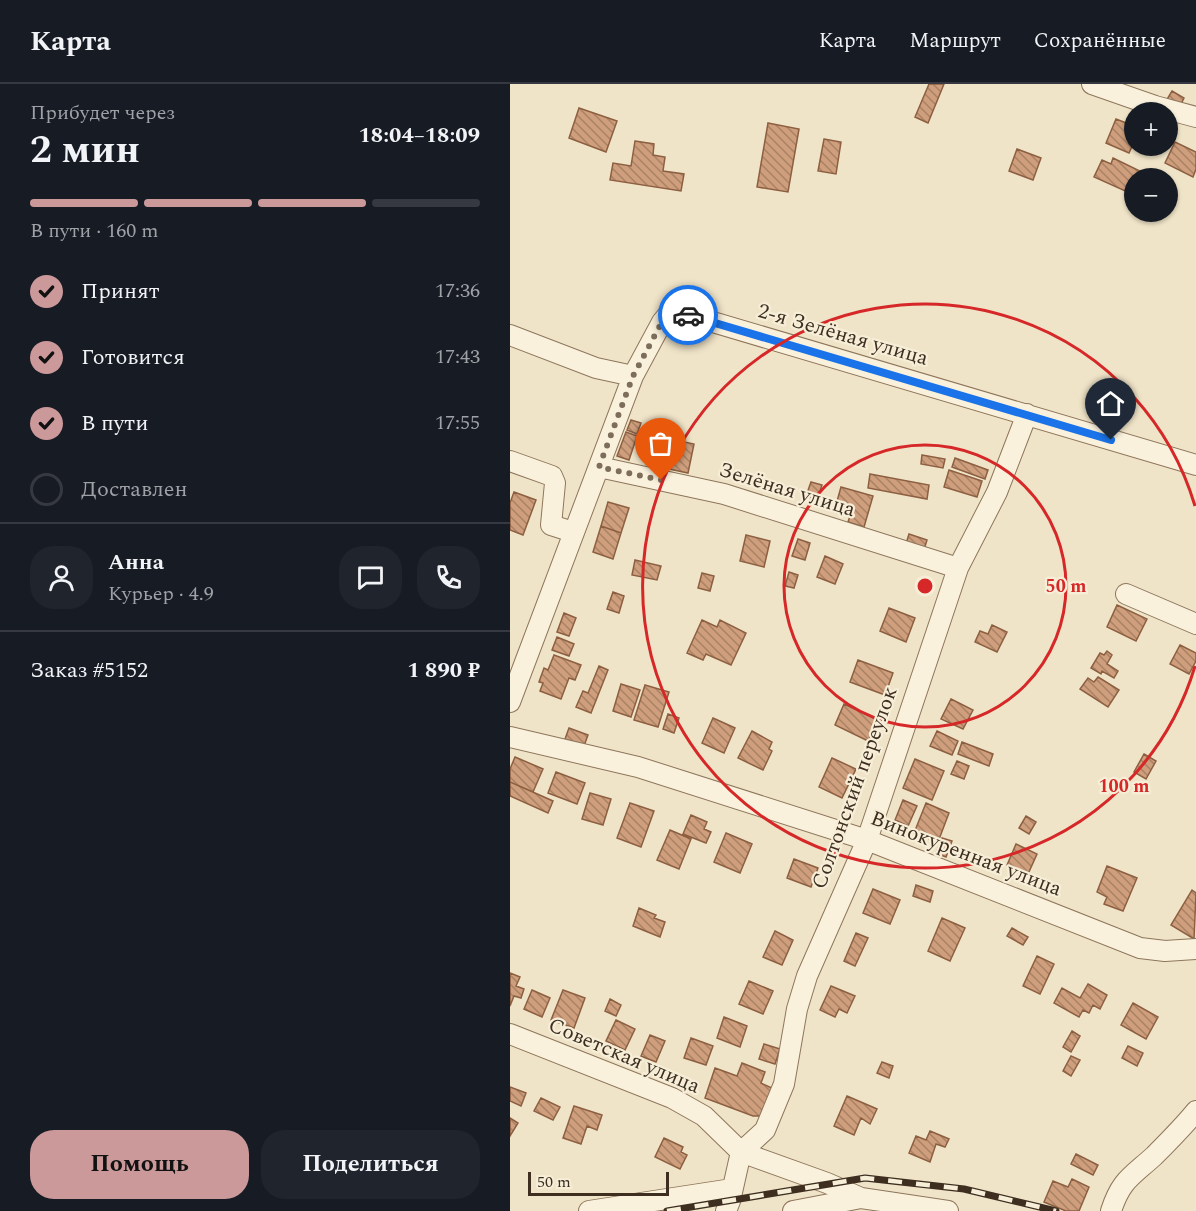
<!DOCTYPE html>
<html lang="ru">
<meta charset="utf-8">
<style>
body{margin:0;font-family:Spectral,serif;background:#20242c;color:#f1f3f6;height:100vh;display:flex;flex-direction:column;font-size:22px;white-space:nowrap}
*{box-sizing:border-box;margin:0}
p{font-size:20px;color:#9ea1a6}
.icon{flex:none;width:33px;height:33px;fill:none;stroke:currentColor;stroke-width:2;stroke-linecap:round;stroke-linejoin:round}
.map{position:relative;flex:1;overflow:hidden}
.panel{display:flex;flex-direction:column;background:#171b24;width:510px}
.panel>*{flex:none}
.buttons{position:absolute;left:614px;top:18px;display:grid;gap:12px}
.buttons a{display:grid;place-items:center;width:54px;height:54px;border-radius:50%;background:#171b24;box-shadow:0 2px 4px #0004;font-size:30px}
.scale{position:absolute;left:18px;bottom:15px;width:141px;box-sizing:border-box;padding-left:6px;border:3px solid #3d2e20;border-top:0;font-size:16px;line-height:21px;white-space:nowrap;color:#3d2e20;-webkit-text-stroke:4px #f7eed8;paint-order:stroke}
.pin{position:absolute;display:grid;place-items:center;width:51px;height:51px;color:#fff;margin:-62px -26px;border-radius:50% 50% 50% 0;rotate:-45deg;box-shadow:0 0 6px #0007}
.pin .icon{rotate:45deg}
.courier{position:absolute;display:grid;place-items:center;width:60px;height:60px;margin:-30px;border:4px solid #1a73e8;border-radius:50%;background:#fff;color:#222;box-shadow:0 2px 8px #0007}
.head em{font-style:normal;font-weight:700}
.head div{display:flex;flex-direction:column-reverse}
.head{display:flex;align-items:center;justify-content:space-between;height:102px;padding:0 30px}
h1{font-size:39px;font-weight:700;line-height:45px}
.bar{display:grid;grid-template-columns:repeat(4,1fr);gap:9px 6px;align-content:center;height:72px;padding:0 30px}
.bar i{height:8px;border-radius:4px;background:#363941}
.bar .on{background:#cc999b}
.bar p{grid-column:span 4}
.line{display:flex;align-items:center;gap:15px;padding:0 30px;border-top:2px solid #363941}
.line div{flex:1}
.round{display:grid;place-items:center;flex:none;width:63px;height:63px;border-radius:24px;background:#20242c}
ol{padding:0 30px;list-style:none}
li{display:flex;align-items:center;gap:18px;height:66px}
li p{margin-inline-start:auto}
li .icon{padding:6px;border-radius:50%;background:#cc999b;color:#111;stroke-width:4}
li:last-child{color:#9ea1a6}
li i{width:33px;height:33px;border:3px solid #363941;border-radius:50%}
.primary-button{display:flex;gap:12px;margin-top:auto;padding:12px 30px}
.primary-button a{flex:1;height:69px;border-radius:24px;background:#cc999b;color:#111;font-size:24px;font-weight:700;line-height:69px;text-align:center}
.primary-button a+a{background:#20242c;color:#f1f3f6}
header{display:flex;align-items:center;gap:36px;box-sizing:border-box;height:84px;padding:0 30px;background:#171b24;border-bottom:2px solid #363941}
header strong{font-size:28px}
nav{display:flex;gap:33px;margin-inline-start:auto;font-size:21px}
main{display:flex;flex:1;min-height:0}
.map>svg:first-child{display:block}
.building{fill:url(#building-back-hatch);stroke:#8d5f41;stroke-width:1.5}
.lines{fill:none;stroke-linecap:round;stroke-linejoin:round}
.minor-casing{stroke:#8d765c;stroke-width:22}
.minor{stroke:#faf1dc;stroke-width:20}
.rail-casing{stroke:#3d2e20;stroke-width:7}
.rail{stroke:#f7eed8;stroke-width:4.5;stroke-dasharray:14;stroke-linecap:butt}
.done{stroke:#7c6e5b;stroke-width:6;stroke-dasharray:0 10.8}
.route{stroke:#1a73e8;stroke-width:8}
.ring{fill:none;stroke:#d62828;stroke-width:3}
.labels{text-anchor:middle;dominant-baseline:central;stroke-width:4.5;stroke-linejoin:round;paint-order:stroke}
.street-label{font-size:21px;fill:#3d2e20;stroke:#f7eed8}
.centre{fill:#d62828;stroke:#f7eed8;stroke-width:3}
.ring-label{font-size:18px;text-anchor:middle;font-weight:bold;fill:#d62828;stroke:#f7eed8;stroke-width:4.5;stroke-linejoin:round;paint-order:stroke}
</style>
<header>
<strong>Карта</strong>
<nav><a>Карта</a><a>Маршрут</a><a>Сохранённые</a></nav>
</header>
<main>
<section class="panel">
<div class="head"><div><h1>2 мин</h1><p>Прибудет через</p></div><em>18:04–18:09</em></div>
<div class="bar"><i class="on"></i><i class="on"></i><i class="on"></i><i></i><p>В пути · 160 m</p></div>
<ol>
<li><svg class="icon" aria-label="check" viewBox="0 0 24 24"><path d="M5 12l5 5 9-10"/></svg>Принят<p>17:36</p></li>
<li><svg class="icon" aria-label="check" viewBox="0 0 24 24"><path d="M5 12l5 5 9-10"/></svg>Готовится<p>17:43</p></li>
<li><svg class="icon" aria-label="check" viewBox="0 0 24 24"><path d="M5 12l5 5 9-10"/></svg>В пути<p>17:55</p></li>
<li><i></i>Доставлен</li>
</ol>
<div class="line" style="height:108px"><a class="round"><svg class="icon" aria-label="person" viewBox="0 0 24 24"><circle cx="12" cy="8" r="4"/><path d="M4 21q1-7 8-7t8 7"/></svg></a><div><b>Анна</b><p>Курьер · 4.9</p></div><a class="round"><svg class="icon" aria-label="chat" viewBox="0 0 24 24"><path d="M4 5h16v11H9l-5 4z"/></svg></a><a class="round"><svg class="icon" aria-label="phone" viewBox="0 0 24 24"><path d="M5 4h4l2 5-3 2q2 4 5 5l2-3 5 2v4C11 20 4 13 5 4z"/></svg></a></div>
<div class="line" style="height:78px"><div>Заказ #5152</div><b>1 890 ₽</b></div>
<div class="primary-button"><a>Помощь</a><a>Поделиться</a></div>
</section>
<div class="map">
<svg width="686" height="1127" viewBox="0 0 686 1127">
<defs>
<pattern id="building-back-hatch" width="6" height="6" patternUnits="userSpaceOnUse" patternTransform="scale(1.5)"><rect width="6" height="6" fill="#cf9f7d"/><path d="M-1 5l2 2M0 0l6 6M5-1l2 2" fill="none" stroke="#a98266"/></pattern>
</defs>
<rect width="100%" height="100%" fill="#f0e4c8"/>
<path class="building" d="M419,0H434L418,39L405,33Z
M662,7L674,14L669,24L656,17Z
M69,24L107,37L96,68L59,54Z
M606,35L624,42V58L619,69L596,59Z
M258,39L289,45L278,108L247,103Z
M314,55L331,58L326,90L308,87Z
M125,57L144,60L143,71L155,73L153,87L174,90L171,107L100,96L103,79L121,82Z
M665,58L686,68V85L683,93L655,79Z
M507,65L531,74L523,96L499,87Z
M603,74L632,88L629,94H624V105L622,110L584,93L592,76L601,80Z
M121,336L131,339L127,350L117,346Z
M116,348L127,352L119,376L107,372Z
M142,351L184,360L178,389L136,380Z
M412,371L435,375L433,384L411,380Z
M445,374L478,386L475,395L442,383Z
M439,386L472,397L467,413L434,403Z
M360,390L419,401L417,415L358,404Z
M301,398L312,401L307,416L296,412Z
M331,403L363,412L354,443L338,438L340,432L324,428Z
M4,408L26,416L13,451L0,446V419Z
M98,418L119,424L111,449L91,442Z
M91,442L111,449L103,475L83,468Z
M399,450L417,456L413,469L395,463Z
M236,451L260,457L254,483L230,477Z
M288,455L300,459L295,476L282,472Z
M315,472L333,480L325,500L307,493Z
M125,476L151,482L147,496L122,491Z
M279,488L288,491L284,504L275,502Z
M192,489L204,492L200,507L188,504Z
M103,508L114,512L109,529L97,525Z
M607,521L637,535L626,557L597,543Z
M379,524L405,534L396,558L370,547Z
M54,529L66,534L59,552L47,548Z
M192,536L207,543L210,536L236,549L221,581L196,570L193,576L177,569Z
M482,541L497,548L487,568L465,558L470,547L478,550Z
M47,553L64,560L59,572L42,566Z
M670,561L686,569V577L679,590L660,580Z
M597,567L602,571L597,580L608,587L604,594L592,587L591,590L581,584L590,569L594,571Z
M44,571L71,581L65,596L59,594L51,615L30,607L33,599L29,598L34,584L38,586Z
M348,576L383,589L375,611L340,598Z
M89,582L98,586L81,629L66,623L73,607L78,609Z
M588,593L609,606L598,623L570,605L578,594L584,598Z
M111,600L130,606L121,633L103,627Z
M135,601L159,608L148,643L124,636Z
M441,615L463,626L453,645L431,635Z
M334,620L368,636L358,657L325,641Z
M158,630L169,634L164,649L153,645Z
M203,634L225,644L214,669L192,659Z
M59,644L78,651L74,662L55,655Z
M242,647L262,658L259,665L262,667L253,686L228,674Z
M427,647L448,657L442,671L420,662Z
M452,658L483,670L479,682L448,670Z
M634,670L646,677L636,695L624,688Z
M5,673L33,685L23,708L0,698V685Z
M322,674L346,685L332,714L309,703Z
M405,675L434,687L422,716L393,704Z
M447,677L459,682L454,695L441,690Z
M46,688L75,699L67,720L38,709Z
M0,698L43,717L38,729L0,712Z
M80,709L101,715L93,741L72,735Z
M393,716L407,722L398,742L385,736Z
M120,719L144,727L131,763L107,754Z
M416,719L439,729L428,758L404,749Z
M181,731L197,738L194,745L201,748L196,759L173,750Z
M516,732L526,738L519,750L509,744Z
M160,746L181,755L169,785L147,776Z
M216,749L242,760L230,789L204,778Z
M432,754L442,757L436,773L426,769Z
M506,760L527,770L518,790L497,781Z
M284,775L308,784L301,803L277,794Z
M597,782L627,794L613,827L594,820L597,813L587,808Z
M406,801L423,807L420,818L403,812Z
M363,805L390,816L380,840L353,829Z
M682,806L686,809L684,855L661,841Z
M129,824L146,831L144,834L155,838L150,853L123,842Z
M432,834L455,844L440,877L418,867Z
M502,844L518,853L513,861L497,852Z
M265,847L283,856L272,881L253,873Z
M346,849L358,854L345,882L334,877Z
M527,872L544,880L530,910L513,902Z
M0,889L10,893L6,902L14,905L11,914L4,912L0,922Z
M239,897L263,907L253,930L229,920Z
M578,900L597,911L590,925L583,921L579,929L573,926L569,933L544,919L552,904L570,914Z
M321,902L345,912L337,929L329,925L325,933L310,926Z
M22,906L40,914L32,933L14,925Z
M53,906L75,914L64,944L41,936Z
M100,915L111,921L106,932L95,927Z
M623,919L648,933L636,955L611,941Z
M214,933L237,942L230,963L207,954Z
M106,936L125,945L115,966L96,957Z
M562,947L570,952L561,968L553,963Z
M140,951L155,957L146,978L131,972Z
M181,954L203,962L196,981L174,974Z
M254,960L270,965L265,980L249,975Z
M618,962L633,969L627,982L612,974Z
M561,972L570,976L561,992L553,987Z
M372,978L383,982L379,994L367,989Z
M232,979L255,988L251,999L262,1004L265,1010L256,1032H243L195,1014L205,984L227,992Z
M0,1003L16,1009L11,1022L0,1017Z
M337,1012L367,1025L360,1040L351,1034L344,1051L324,1042Z
M31,1014L50,1023L43,1036L24,1027Z
M64,1022L92,1031L87,1046L77,1042L71,1060L53,1054Z
M0,1034L8,1039L0,1052Z
M420,1047L439,1055L435,1063L426,1060L420,1078L399,1069L406,1052L416,1056Z
M154,1054L173,1063L171,1068L177,1071L170,1085L145,1073Z
M566,1070L588,1081L583,1091L561,1080Z
M562,1095L579,1103L569,1127H556L534,1118L543,1097L558,1103Z"/>
<g class="lines">
<defs>
<path id="minor" d="M582,0L645,22L686,33
M0,251L86,284L123,292L152,238L157,232L169,228L686,381
M0,377L42,392L45,399L41,441L63,448
M89,383L214,410L448,484
M616,510L686,540
M0,618L123,292
M0,653L128,683L357,756L630,864L655,867L686,865
M0,950L162,1014L194,1032L231,1068L317,1099L351,1114L438,1127
M79,1127L222,1105
M216,1127L220,1117L231,1068L255,1046L274,1000L287,925L297,892L357,756L448,484L487,408L517,330
M283,1127L351,1114
M601,1127C611,1096 621,1093 644,1072C658,1058 673,1043 686,1027"/>
</defs>
<use href="#minor" class="minor-casing"/>
<use href="#minor" class="minor"/>
<defs>
<path id="rail" d="M157,1127L355,1094L454,1105L546,1127"/>
</defs>
<use href="#rail" class="rail-casing"/>
<use href="#rail" class="rail"/>
</g>
<g class="lines">
<path class="done" d="M151,396L89,383L123,292L152,238L163,229L170,228L178,231"/>
<path class="route" d="M178,231L601,356"/>
</g>
<g class="ring">
<circle cx="415" cy="502" r="141"/>
<path d="M685 582A282 282 0 1 1 685 422"/>
</g>
<g class="labels">
<g class="street-label">
<text transform="translate(333 251) rotate(16)">2-я Зелёная улица</text>
<text transform="translate(277 406) rotate(17)">Зелёная улица</text>
<text transform="translate(345 704) rotate(-70)">Солтонский переулок</text>
<text transform="translate(456 770) rotate(21)">Винокуренная улица</text>
<text transform="translate(114 972) rotate(23)">Советская улица</text>
</g>
</g>
<circle cx="415" cy="502" r="9" class="centre"/>
<g class="ring-label">
<text x="556" y="508">50 m</text>
<text x="614" y="708">100 m</text>
</g>
</svg>
<div class="buttons">
<a>+</a>
<a>−</a>
</div>
<div class="scale">50 m</div>
<div class="pin" style="left:151px;top:396px;background:#ea580c"><svg class="icon" aria-label="bag" viewBox="0 0 24 24"><path d="M5 8h14l-1 12H6zM9 8a3 3 0 0 1 6 0"/></svg></div>
<div class="pin" style="left:601px;top:356px;background:#1f2937"><svg class="icon" aria-label="home" viewBox="0 0 24 24"><path d="M3 11l9-7 9 7M6 9v11h12V9"/></svg></div>
<div class="courier" style="left:178px;top:231px"><svg class="icon" aria-label="car" viewBox="0 0 24 24"><path d="M5 17H2v-5l4-1 3-4h7l3 4 3 1v5h-3M9 17h6M6 11h13"/><circle cx="7" cy="17" r="2"/><circle cx="17" cy="17" r="2"/></svg></div>
</div>
</main>
